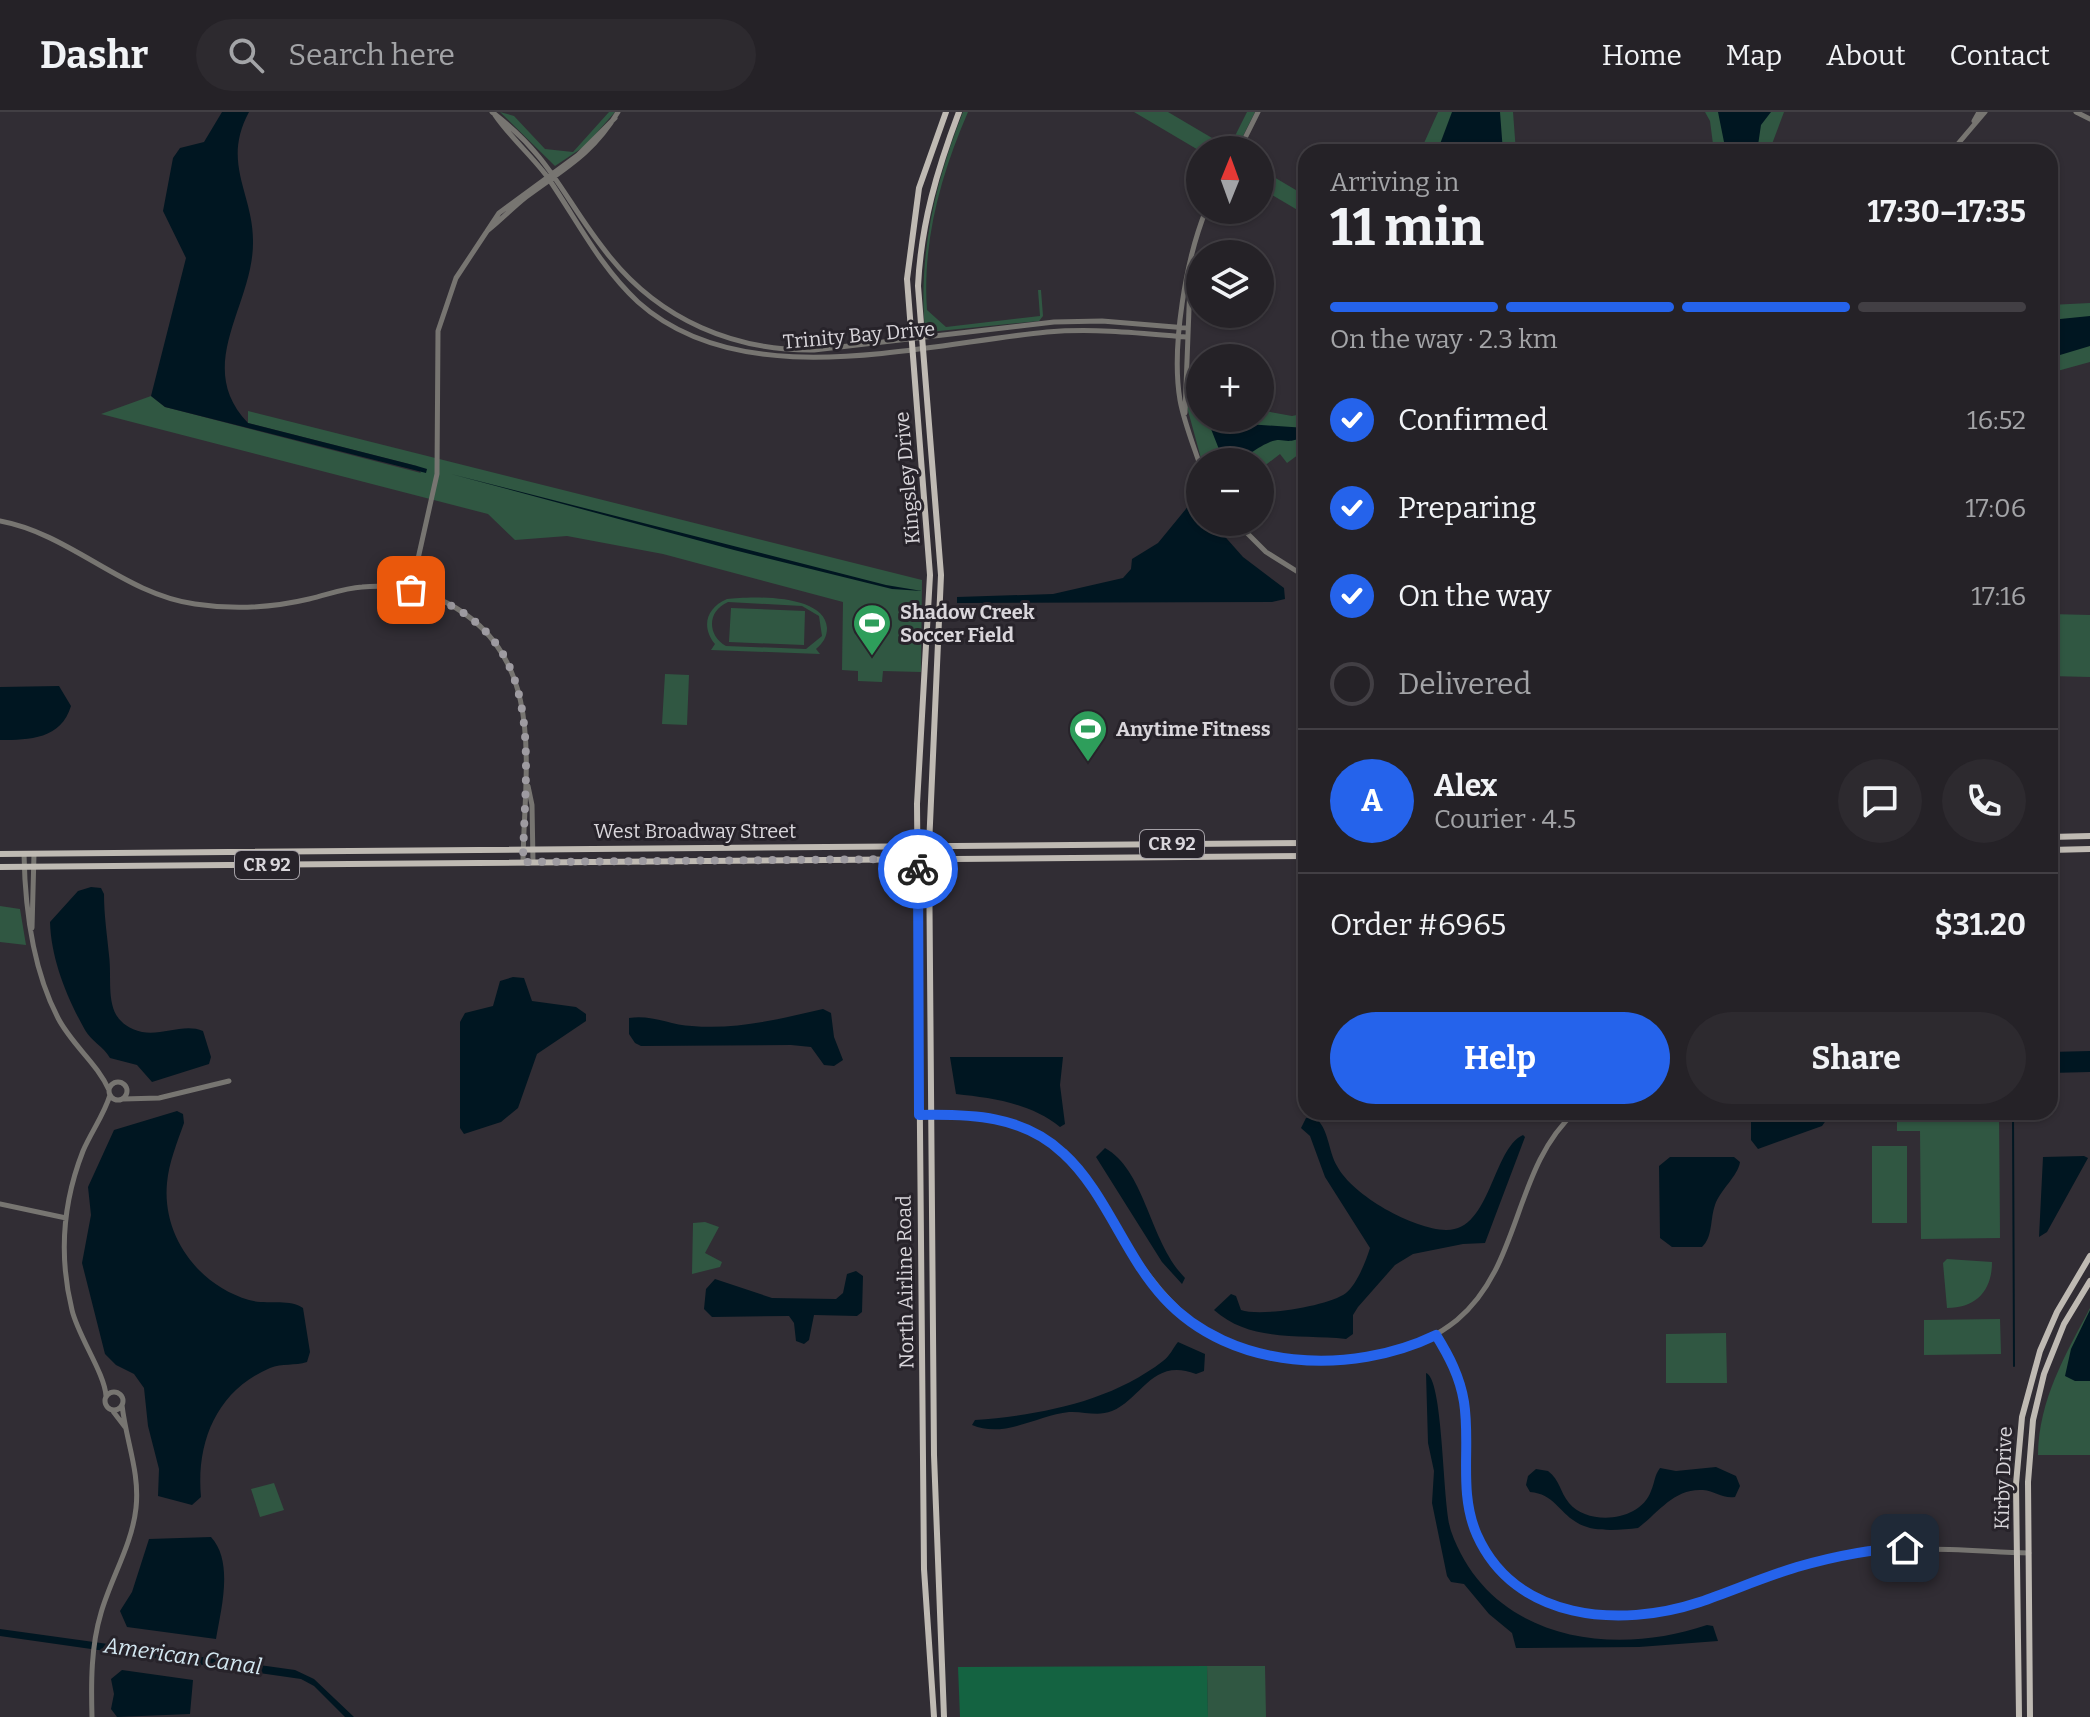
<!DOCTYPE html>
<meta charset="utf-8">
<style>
body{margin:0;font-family:Bitter,serif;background:#2d2a2f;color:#f1f3f6;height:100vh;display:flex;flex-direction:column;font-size:30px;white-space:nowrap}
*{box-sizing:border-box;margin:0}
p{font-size:26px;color:#a3a4a7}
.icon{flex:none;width:44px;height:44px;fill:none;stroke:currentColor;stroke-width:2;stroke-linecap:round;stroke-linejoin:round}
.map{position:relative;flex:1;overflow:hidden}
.panel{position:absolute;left:1298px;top:32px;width:760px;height:976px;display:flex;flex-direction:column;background:#252227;border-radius:24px;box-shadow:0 2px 6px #0004,0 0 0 2px #423f44}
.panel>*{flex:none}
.needle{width:52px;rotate:1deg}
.controls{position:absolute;left:1186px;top:24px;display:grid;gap:16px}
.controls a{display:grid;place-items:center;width:88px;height:88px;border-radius:50%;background:#252227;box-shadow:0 2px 6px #0004,0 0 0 2px #423f44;font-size:40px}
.pin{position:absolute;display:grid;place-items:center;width:68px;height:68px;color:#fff;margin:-34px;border-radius:16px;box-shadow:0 4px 12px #0006}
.courier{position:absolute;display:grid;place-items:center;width:80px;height:80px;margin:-40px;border:6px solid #2563eb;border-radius:50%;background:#fff;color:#222;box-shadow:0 2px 10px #0007}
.headline em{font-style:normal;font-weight:700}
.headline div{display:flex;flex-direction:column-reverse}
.headline{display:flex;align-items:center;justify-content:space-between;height:136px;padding:0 32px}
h1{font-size:52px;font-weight:700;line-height:60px}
.bar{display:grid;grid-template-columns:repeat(4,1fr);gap:12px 8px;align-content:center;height:96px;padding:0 32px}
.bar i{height:10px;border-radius:6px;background:#423f44}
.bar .on{background:#2563eb}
.bar p{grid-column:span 4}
.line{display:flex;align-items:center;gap:20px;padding:0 32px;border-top:2px solid #423f44}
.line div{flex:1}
.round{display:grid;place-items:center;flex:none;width:84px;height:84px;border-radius:42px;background:#2d2a2f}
ol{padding:0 32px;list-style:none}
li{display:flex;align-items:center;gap:24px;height:88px}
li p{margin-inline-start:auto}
li .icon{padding:8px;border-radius:50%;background:#2563eb;color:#fff;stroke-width:4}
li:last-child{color:#a3a4a7}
li i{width:44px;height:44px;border:4px solid #423f44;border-radius:50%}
.cta{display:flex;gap:16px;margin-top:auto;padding:16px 32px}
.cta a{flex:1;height:92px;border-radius:48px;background:#2563eb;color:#fff;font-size:32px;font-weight:700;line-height:92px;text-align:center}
.cta a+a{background:#2d2a2f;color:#f1f3f6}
header{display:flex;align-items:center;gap:48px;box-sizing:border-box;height:112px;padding:0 40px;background:#252227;border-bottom:2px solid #423f44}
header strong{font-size:38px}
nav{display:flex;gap:44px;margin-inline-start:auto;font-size:28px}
.search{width:560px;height:72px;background:#2d2a2f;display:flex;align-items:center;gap:20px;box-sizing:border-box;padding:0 28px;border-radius:44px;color:#a3a4a7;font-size:30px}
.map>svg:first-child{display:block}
.green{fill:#305742;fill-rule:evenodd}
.forest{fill:#146341}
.water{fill:#001621}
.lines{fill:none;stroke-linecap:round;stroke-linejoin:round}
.stream{stroke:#001621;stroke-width:2}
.minor{stroke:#777571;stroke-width:5}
.major{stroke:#bfbab3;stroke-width:6}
.done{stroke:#9e9ba1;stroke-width:8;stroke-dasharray:0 14.4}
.route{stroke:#2563eb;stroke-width:10}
.labels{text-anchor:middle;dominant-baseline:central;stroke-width:6;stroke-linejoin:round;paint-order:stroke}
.shield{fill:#27232a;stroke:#a4a0a6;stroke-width:2}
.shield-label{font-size:18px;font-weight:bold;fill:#d9d6db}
.street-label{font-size:20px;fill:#d9d6db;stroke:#27232a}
.poi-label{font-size:20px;font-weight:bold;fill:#d9d6db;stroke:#27232a;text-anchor:start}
.water-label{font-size:22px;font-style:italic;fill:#d4e8f2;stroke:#27232a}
</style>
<header>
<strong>Dashr</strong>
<div class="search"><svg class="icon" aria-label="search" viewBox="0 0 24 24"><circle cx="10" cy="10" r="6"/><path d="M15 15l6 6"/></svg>Search here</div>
<nav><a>Home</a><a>Map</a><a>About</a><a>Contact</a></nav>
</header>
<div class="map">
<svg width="2090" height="1605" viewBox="0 0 2090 1605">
<rect width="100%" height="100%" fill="#312d34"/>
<path class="green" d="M500,0L514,4L545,37L573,40L609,0H615L585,34L555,54Z
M963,0H968C941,62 922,130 927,198L946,215L1040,204L1038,178H1041L1043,204L1039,209L929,220L925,219C918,142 935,71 963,0Z
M1134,0H1168L1229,36L1247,0H1255L1236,38L1200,39Z
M1438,0H1513L1516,40H1420Z
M1705,0H1784L1769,40H1714L1710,9Z
M1260,57L1306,84V103L1260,76Z
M2090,191V250L2050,261V193Z
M151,284L165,295L421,361L417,354L248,311V299L922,468L921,560L883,559L882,570L858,569V559L842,558L843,490L663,442L567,424L515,428L488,402L101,302Z
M1187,295H1200V306H1260V298L1292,304L1306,301V337L1287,351L1280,342L1263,355L1260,350H1202Z
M727,487C752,484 825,482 827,516C827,525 823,531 816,537L820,542L711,538L715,532C701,515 706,496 727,487ZM728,490L802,494L819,504L822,524L806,537L726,534C707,523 707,499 728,490Z
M731,496L805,499L804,533L729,530Z
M2050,502L2090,503V565L2050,564Z
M665,562L689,563L687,613L662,612Z
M0,794L20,797L26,833L0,830Z
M1892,1000H1999L2000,1126L1921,1127L1920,1019H1897V1005Z
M1872,1034H1907V1111H1872Z
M705,1110L719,1115L705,1141L722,1150L720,1155L692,1162L693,1111Z
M1947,1147L1992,1150C1992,1179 1976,1196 1947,1196L1943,1151Z
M2090,1196V1343H2038C2039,1287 2065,1244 2090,1196Z
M2000,1207L2001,1242L1924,1243V1208Z
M1726,1221L1727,1271H1666V1222Z
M274,1371L284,1398L260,1405L251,1377Z
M1207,1554H1265L1266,1605H1208Z"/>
<path class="forest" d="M1207,1554L1208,1605H960L958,1555Z"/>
<path class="water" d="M222,0H249C221,52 254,82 253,131C253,194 193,254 248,311L417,354L427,357L426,361L165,295L151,284L186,146L163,99L173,46L180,36L204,30Z
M1452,0H1500L1503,40H1437Z
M1718,0H1771L1761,13L1757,40H1726Z
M2090,204V234L2050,246V208Z
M1217,310L1306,316V323C1285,335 1285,324 1270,330C1253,337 1243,350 1224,350L1211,317Z
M451,362L886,473L922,479L892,477L734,438Z
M1194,391L1200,394V410H1212L1243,445L1284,476L1285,487L1272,490L957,491V485L1053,482L1123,466L1131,457L1132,447L1158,431L1190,392Z
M59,574L71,594C61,627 30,628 0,628V575Z
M91,775L101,776L104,782C104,803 107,822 109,843C113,874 101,910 142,920C162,924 184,911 203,919L211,945L209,952L152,970L137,953L110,946C103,934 91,929 85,918C67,886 51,847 50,810L78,779Z
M513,865L524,866L532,889L576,895L586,902V909L537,942L518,996L501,1010L464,1022L460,1016V910L465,901L493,894L500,869Z
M823,897L831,901L834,925L843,948L834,954L824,953L811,935L791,933L641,934L635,931L629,922V906C650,902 671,913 692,914C736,918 780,907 823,897Z
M2090,939V960L2050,961V940Z
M950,945H1063L1060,973L1065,1012L1060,1015C1030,991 993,986 956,982Z
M177,999L183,1002L184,1011C177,1031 169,1050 167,1071C162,1124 198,1173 249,1188C266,1193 289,1186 303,1196L310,1240L307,1250C295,1254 282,1251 270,1256C216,1279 196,1331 201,1385L192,1393L158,1384L159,1357L148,1314L144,1276L134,1262L116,1253L105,1242L82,1151L91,1103L88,1075L114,1018Z
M1751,1000H1832L1822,1014L1758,1037L1751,1028Z
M1314,1005C1329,1015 1328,1039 1337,1054C1353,1084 1413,1117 1446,1118C1491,1119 1492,1037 1523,1023L1525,1025L1485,1131L1463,1132L1413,1142L1395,1153L1358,1195L1353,1203V1222L1346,1227C1302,1222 1251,1231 1214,1198L1231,1182L1236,1184L1241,1198C1261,1205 1329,1194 1346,1181C1357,1172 1366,1149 1370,1136L1325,1065L1310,1024L1301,1016L1306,1006Z
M1105,1036C1146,1059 1149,1129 1185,1166L1182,1172L1162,1150L1096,1045Z
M2084,1044L2088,1046L2047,1120L2039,1125L2043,1045Z
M1670,1045H1734L1740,1050C1738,1064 1720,1078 1715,1093C1710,1107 1713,1125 1702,1135H1672L1660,1126L1659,1054Z
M856,1159L863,1164L862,1200L857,1204L814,1203L809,1228L804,1232L796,1229L794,1211L789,1204L712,1205L704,1197L706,1177L715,1167L772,1186L836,1187L843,1181L847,1162Z
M2090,1198V1269H2075L2065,1264L2071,1237Z
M1178,1230L1205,1242L1204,1259L1196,1262C1152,1245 1142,1287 1112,1299C1097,1305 1084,1299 1069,1300C1038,1303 1004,1327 972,1313L975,1308C1040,1303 1110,1290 1163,1249C1170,1244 1173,1236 1178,1230Z
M1426,1261C1444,1267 1442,1393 1451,1419C1489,1527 1610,1546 1707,1513L1713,1514L1718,1529L1639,1535L1516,1536L1512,1521L1489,1502L1464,1472L1451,1470L1447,1464L1432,1391L1434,1359L1428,1331Z
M1716,1355L1736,1364L1740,1374L1735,1385C1723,1387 1715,1379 1703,1378C1674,1376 1658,1401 1638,1416C1620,1418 1592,1421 1576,1410C1558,1399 1554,1382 1530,1380L1526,1373L1528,1364L1536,1357L1548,1359C1560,1368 1560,1380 1569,1391C1588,1414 1640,1410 1651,1379C1655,1370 1654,1364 1660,1356L1676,1359Z
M211,1425C234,1450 221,1497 216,1527L127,1515L120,1499L132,1480L149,1427Z
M0,1517L295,1558L314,1567L354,1605H345L314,1574L301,1567L0,1524Z
M122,1558L193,1568L190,1602L117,1605L111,1597L114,1582L111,1567Z"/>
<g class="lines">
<path class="stream" d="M2013,1000L2014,1254"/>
<path class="minor" d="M492,0C554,47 564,89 610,145C661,208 734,239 814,238L1054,210L1102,209L1187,216
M2076,0L2090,7
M495,3C510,25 530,42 546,63C576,106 599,154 638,190C743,284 922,232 1047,220C1094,216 1140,221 1186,225
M1974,9L1979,0
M1239,38L1258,0
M1951,40L1985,0
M487,119C500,109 512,96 526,85C565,56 592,43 618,0
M1185,301L1190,171
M1200,353C1193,332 1184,310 1180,288C1171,235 1186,147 1206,98
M0,409C71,422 123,482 195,492C234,498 271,496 309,487C327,483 344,476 362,475C395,472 428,479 456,496C547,551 524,660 523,750
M1236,410L1266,440L1306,465
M411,478L437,362L438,219L456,166L499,101L578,43L615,6
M528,674L532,693L533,750
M24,742C25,797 32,856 58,906C72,933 97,951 109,978
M32,816L34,742
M109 979a9 9 0 1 1 18 0a9 9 0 1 1-18 0Z
M123,987L159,986L229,969
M919,1003C970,1002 1021,1004 1062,1040C1082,1056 1095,1082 1108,1103C1168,1197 1201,1243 1320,1248C1370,1249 1417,1240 1457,1208C1522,1154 1513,1056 1575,1000
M0,1092L66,1106
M1436,1223C1449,1244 1460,1265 1464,1289C1472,1340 1457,1391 1485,1438C1528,1511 1624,1514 1697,1491C1748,1476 1795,1452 1847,1443C1908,1432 1967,1439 2029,1441
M105 1289a9 9 0 1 1 18 0a9 9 0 1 1-18 0Z
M106,1284C105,1262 78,1224 72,1198C59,1145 63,1090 83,1039C91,1020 104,1003 110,983
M112,1298L125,1315
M92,1605C91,1571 91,1534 101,1501C111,1466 132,1433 136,1396C140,1360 126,1329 122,1293"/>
<path class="major" d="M2050,725L2090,724
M2050,738L2090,737
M0,742L1306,731
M0,755L1306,744
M934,1605L924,1457L917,692L930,463L907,167L919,76L946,0
M944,1605L934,1343L929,734L941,463L918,174C921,112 937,58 959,0
M2019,1605L2016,1372L2022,1305L2040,1239L2057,1200L2090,1144
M2030,1605L2028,1370L2033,1308L2044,1262L2064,1212L2090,1169"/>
</g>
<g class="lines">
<path class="done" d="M411,478C550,517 525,638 523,750L909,747H918V757"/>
<path class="route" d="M918,757L919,1003C970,1002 1023,1003 1063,1041C1106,1080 1124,1143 1164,1186C1231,1259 1351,1264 1436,1223C1449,1244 1460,1265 1464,1290C1471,1334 1458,1380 1477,1423C1515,1508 1619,1517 1700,1490C1732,1479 1764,1465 1797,1455C1832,1445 1869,1437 1905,1436"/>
</g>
<defs>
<symbol id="stadium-pin" viewBox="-11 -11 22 30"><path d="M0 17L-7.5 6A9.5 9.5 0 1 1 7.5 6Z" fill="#2e9e5b" stroke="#27232a"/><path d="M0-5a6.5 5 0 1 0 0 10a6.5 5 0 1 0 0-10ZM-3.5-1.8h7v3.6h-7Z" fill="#fff"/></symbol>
</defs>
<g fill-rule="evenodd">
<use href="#stadium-pin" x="850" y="489" width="44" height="60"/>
<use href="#stadium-pin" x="1066" y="595" width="44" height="60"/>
</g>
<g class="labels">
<g class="shield">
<rect x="1140" y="718" width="64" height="28" rx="6"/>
<rect x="235" y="739" width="64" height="28" rx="6"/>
</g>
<g class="shield-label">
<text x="1172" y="732">CR 92</text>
<text x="267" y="753">CR 92</text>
</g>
<g class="street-label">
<text transform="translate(859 223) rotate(-5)">Trinity Bay Drive</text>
<text transform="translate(907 366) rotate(-95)">Kingsley Drive</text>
<text x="695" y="719">West Broadway Street</text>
<text transform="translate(905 1170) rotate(-91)">North Airline Road</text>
<text transform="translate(2003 1366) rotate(-88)">Kirby Drive</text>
</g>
<g class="poi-label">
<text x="900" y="500">Shadow Creek<tspan x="900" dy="23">Soccer Field</tspan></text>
<text x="1116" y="617">Anytime Fitness</text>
</g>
<g class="water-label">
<text transform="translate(183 1544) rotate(8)">American Canal</text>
</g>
</g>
</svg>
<div class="controls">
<a><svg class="needle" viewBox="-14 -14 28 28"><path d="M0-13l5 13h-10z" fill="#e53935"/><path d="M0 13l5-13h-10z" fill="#a3a4a7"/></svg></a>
<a><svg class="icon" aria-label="layers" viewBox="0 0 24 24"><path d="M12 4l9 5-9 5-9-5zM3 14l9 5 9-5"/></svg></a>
<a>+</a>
<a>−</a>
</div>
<div class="pin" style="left:411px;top:478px;background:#ea580c"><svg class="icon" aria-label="bag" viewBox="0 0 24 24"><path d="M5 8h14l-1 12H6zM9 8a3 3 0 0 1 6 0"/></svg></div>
<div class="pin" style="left:1905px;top:1436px;background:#1f2937"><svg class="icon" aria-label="home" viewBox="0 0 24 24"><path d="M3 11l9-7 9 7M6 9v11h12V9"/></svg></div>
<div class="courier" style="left:918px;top:757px"><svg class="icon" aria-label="bike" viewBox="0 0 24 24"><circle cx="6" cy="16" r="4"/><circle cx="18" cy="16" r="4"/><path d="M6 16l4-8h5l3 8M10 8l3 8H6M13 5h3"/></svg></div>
<section class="panel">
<div class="headline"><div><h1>11 min</h1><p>Arriving in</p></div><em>17:30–17:35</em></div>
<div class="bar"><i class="on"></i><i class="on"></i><i class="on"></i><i></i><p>On the way · 2.3 km</p></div>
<ol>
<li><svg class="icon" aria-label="check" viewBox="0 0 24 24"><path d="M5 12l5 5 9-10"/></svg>Confirmed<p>16:52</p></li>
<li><svg class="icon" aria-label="check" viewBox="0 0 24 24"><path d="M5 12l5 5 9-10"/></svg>Preparing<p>17:06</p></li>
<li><svg class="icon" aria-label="check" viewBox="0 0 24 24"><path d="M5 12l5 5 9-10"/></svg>On the way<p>17:16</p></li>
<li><i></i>Delivered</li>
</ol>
<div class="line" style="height:144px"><b class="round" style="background:#2563eb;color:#fff">A</b><div><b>Alex</b><p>Courier · 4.5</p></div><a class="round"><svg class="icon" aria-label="chat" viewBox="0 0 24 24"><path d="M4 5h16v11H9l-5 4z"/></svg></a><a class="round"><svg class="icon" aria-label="phone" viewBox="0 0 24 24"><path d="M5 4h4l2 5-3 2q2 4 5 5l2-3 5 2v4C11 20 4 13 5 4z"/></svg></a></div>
<div class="line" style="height:104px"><div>Order #6965</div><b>$31.20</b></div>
<div class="cta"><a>Help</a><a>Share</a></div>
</section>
</div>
